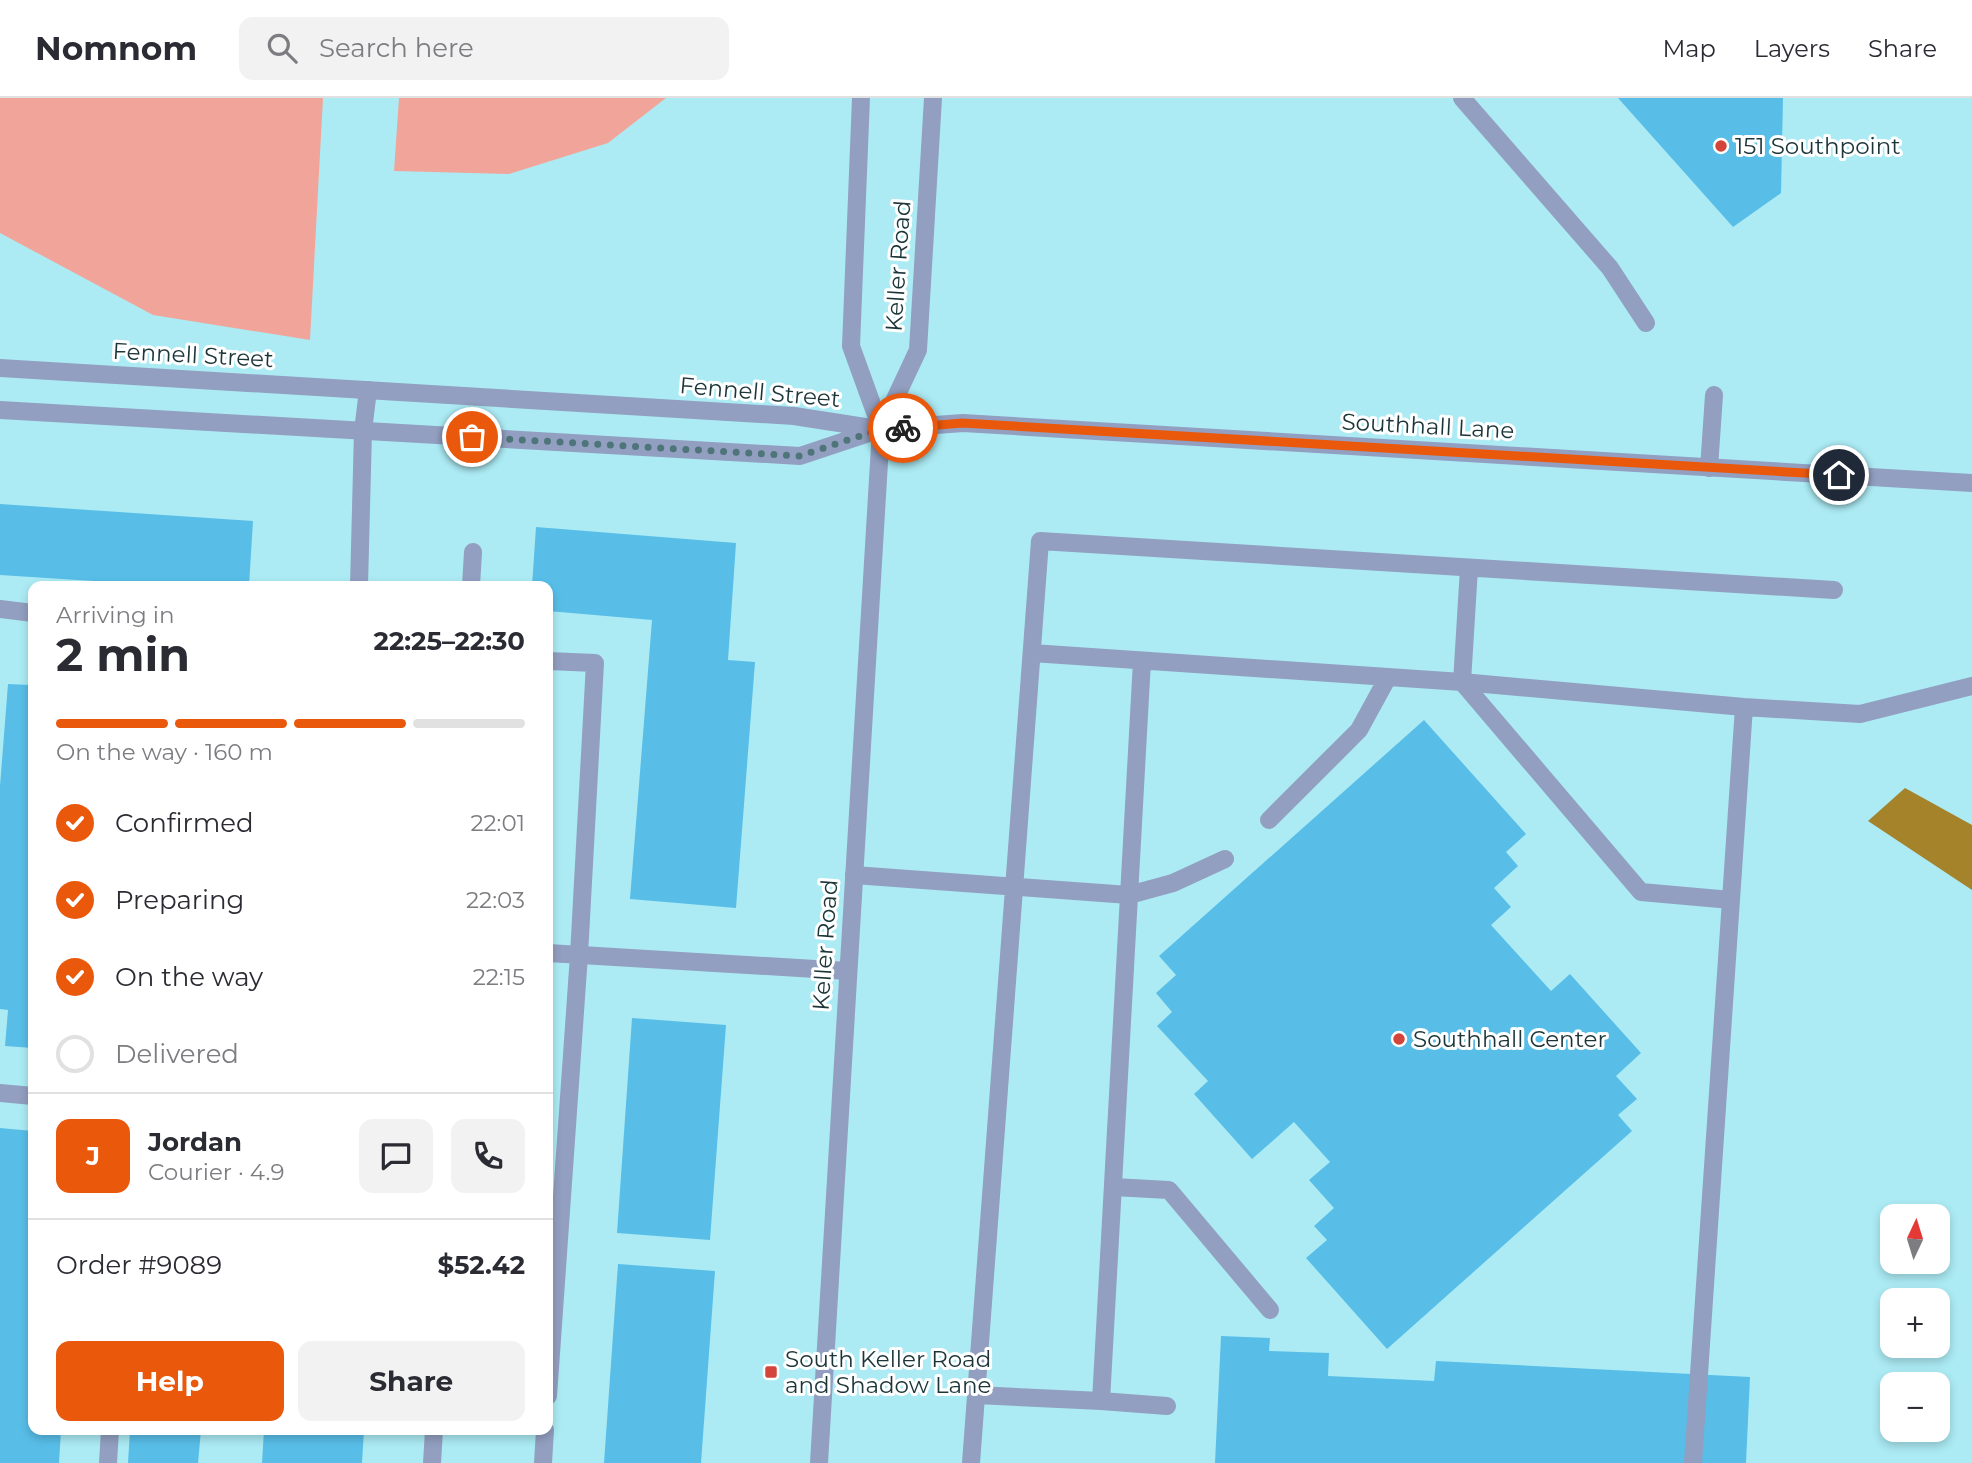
<!DOCTYPE html>
<meta charset="utf-8">
<style>
body{margin:0;font-family:Montserrat,sans-serif;background:#f2f2f3;color:#2b2b33;height:100vh;display:flex;flex-direction:column;font-size:26px;white-space:nowrap}
*{box-sizing:border-box;margin:0}
p{font-size:23px;color:#7c7c81}
.icon{flex:none;width:38px;height:38px;fill:none;stroke:currentColor;stroke-width:2;stroke-linecap:round;stroke-linejoin:round}
.map{position:relative;flex:1;overflow:hidden}
.drawer{position:absolute;left:28px;top:483px;width:525px;height:854px;display:flex;flex-direction:column;background:#fff;border-radius:14px;box-shadow:0 4px 10px #0003}
.drawer>*{flex:none}
.needle{width:46px;rotate:4deg}
.buttons{position:absolute;left:1880px;top:1106px;display:grid;gap:14px}
.buttons a{display:grid;place-items:center;width:70px;height:70px;border-radius:14px;background:#fff;box-shadow:0 4px 10px #0003;font-size:35px}
.pin{position:absolute;display:grid;place-items:center;width:60px;height:60px;color:#fff;margin:-30px;border:4px solid #fff;border-radius:50%;box-shadow:0 2px 7px #0007}
.courier{position:absolute;display:grid;place-items:center;width:70px;height:70px;margin:-35px;border:5px solid #ea580c;border-radius:50%;background:#fff;color:#222;box-shadow:0 2px 9px #0007}
.headline em{font-style:normal;font-weight:700}
.headline div{display:flex;flex-direction:column-reverse}
.headline{display:flex;align-items:center;justify-content:space-between;height:119px;padding:0 28px}
h1{font-size:46px;font-weight:700;line-height:52px}
.bar{display:grid;grid-template-columns:repeat(4,1fr);gap:10px 7px;align-content:center;height:84px;padding:0 28px}
.bar i{height:9px;border-radius:5px;background:#e1e1e2}
.bar .selected{background:#ea580c}
.bar p{grid-column:span 4}
.line{display:flex;align-items:center;gap:18px;padding:0 28px;border-top:2px solid #e1e1e2}
.line div{flex:1}
.round{display:grid;place-items:center;flex:none;width:74px;height:74px;border-radius:14px;background:#f2f2f3}
ol{padding:0 28px;list-style:none}
li{display:flex;align-items:center;gap:21px;height:77px}
li p{margin-inline-start:auto}
li .icon{padding:7px;border-radius:50%;background:#ea580c;color:#fff;stroke-width:4}
li:last-child{color:#7c7c81}
li i{width:38px;height:38px;border:4px solid #e1e1e2;border-radius:50%}
.cta{display:flex;gap:14px;margin-top:auto;padding:14px 28px}
.cta a{flex:1;height:80px;border-radius:14px;background:#ea580c;color:#fff;font-size:28px;font-weight:700;line-height:80px;text-align:center}
.cta a+a{background:#f2f2f3;color:#2b2b33}
header{display:flex;align-items:center;gap:42px;box-sizing:border-box;height:98px;padding:0 35px;background:#fff;border-bottom:2px solid #e1e1e2}
header strong{font-size:33px}
nav{display:flex;gap:38px;margin-inline-start:auto;font-size:24px}
.search{width:490px;height:63px;background:#f2f2f3;display:flex;align-items:center;gap:18px;box-sizing:border-box;padding:0 24px;border-radius:14px;color:#7c7c81;font-size:26px}
.map>svg:first-child{display:block}
.green{fill:#f1a59a}
.water{fill:#a4832a}
.building{fill:#58bee8}
.lines{fill:none;stroke-linecap:round;stroke-linejoin:round}
.service{stroke:#929fc0;stroke-width:18}
.minor{stroke:#929fc0;stroke-width:18}
.tertiary{stroke:#929fc0;stroke-width:18}
.done{stroke:#4e757a;stroke-width:7;stroke-dasharray:0 12.6}
.route{stroke:#ea580c;stroke-width:9}
.poi-dot{fill:#d3453b;stroke:#fff;stroke-width:2.5}
.labels{text-anchor:middle;dominant-baseline:central;stroke-width:6;stroke-linejoin:round;paint-order:stroke}
.poi-label{font-size:23px;fill:#1c3539;stroke:#fff;text-anchor:start}
.street-label{font-size:23px;fill:#1c3539;stroke:#fff}
</style>
<header>
<strong>Nomnom</strong>
<div class="search"><svg class="icon" aria-label="search" viewBox="0 0 24 24"><circle cx="10" cy="10" r="6"/><path d="M15 15l6 6"/></svg>Search here</div>
<nav><a>Map</a><a>Layers</a><a>Share</a></nav>
</header>
<div class="map">
<svg width="1972" height="1365" viewBox="0 0 1972 1365">
<rect width="100%" height="100%" fill="#acebf4"/>
<path class="green" d="M0,0H323L310,242L153,217L0,135Z
M399,0H666L608,45L509,76L394,73Z"/>
<path class="water" d="M1905,690L1972,727V792L1868,723Z"/>
<path class="building" d="M1618,0H1783L1781,95L1733,129Z
M0,406L253,423L249,488H172L0,477Z
M536,429L736,445L728,562L755,564L736,810L630,801L652,522L548,513V488H532Z
M31,569H33V950L5,948L8,912L0,911V688L8,586L30,587Z
M1424,622L1526,736L1506,754L1518,768L1494,790L1511,809L1491,827L1551,893L1570,876L1641,955L1616,978L1637,1001L1618,1017L1632,1033L1387,1251L1306,1160L1327,1142L1314,1128L1334,1110L1309,1082L1330,1064L1294,1024L1252,1061L1194,996L1208,983L1157,928L1172,914L1156,895L1176,877L1159,858Z
M632,920L726,927L710,1142L617,1135Z
M0,1030L33,1033V1332H61L59,1365H0Z
M618,1166L715,1173L701,1365H604Z
M1221,1238L1270,1240L1269,1253L1329,1255L1328,1278L1434,1283L1436,1263L1750,1279L1746,1365H1215Z
M130,1332H201L198,1365H128Z
M264,1332H364L362,1365H262Z"/>
<g class="lines">
<path class="service" d="M1462,0L1610,170L1646,225
M1709,370L1714,297
M1469,470L1462,584L1641,794L1731,802
M359,488L363,333L368,292
M471,488L473,454
M0,511L33,515
M1032,555L1462,584L1744,609L1860,616L1972,588
M548,563L595,565L579,857L548,1298
M1142,563L1101,1303L1167,1308
M1269,722L1359,632L1388,579
M854,777L1129,797L1173,785L1225,761
M548,855L848,873
M0,995L33,998
M1113,1089L1169,1092L1270,1212
M976,1297L1101,1303
M108,1365L110,1332
M432,1365L434,1332
M543,1365L545,1332
M971,1365L1040,443L1834,492
M1693,1365L1744,609"/>
<path class="minor" d="M0,270L794,318L878,331
M0,312L800,358L881,331"/>
<path class="tertiary" d="M881,331L963,325L1972,385
M881,331L918,252L933,0
M819,1365L881,331L851,248L861,0"/>
</g>
<g class="lines">
<path class="done" d="M472,339L800,358L881,331L903,330"/>
<path class="route" d="M903,330L962,325L1839,377"/>
</g>
<g class="poi-dot">
<circle cx="1721" cy="48" r="7"/>
<circle cx="1399" cy="941" r="7"/>
<rect x="764" y="1267" width="14" height="14" rx="3.5"/>
</g>
<g class="labels">
<g class="poi-label">
<text x="1735" y="48">151 Southpoint</text>
<text x="1413" y="941">Southhall Center</text>
<text x="785" y="1261">South Keller Road<tspan x="785" dy="26">and Shadow Lane</tspan></text>
</g>
<g class="street-label">
<text transform="translate(898 168) rotate(-86)">Keller Road</text>
<text transform="translate(193 257) rotate(3)">Fennell Street</text>
<text transform="translate(760 294) rotate(5)">Fennell Street</text>
<text transform="translate(1428 328) rotate(3)">Southhall Lane</text>
<text transform="translate(825 847) rotate(-86)">Keller Road</text>
</g>
</g>
</svg>
<div class="buttons">
<a><svg class="needle" viewBox="-14 -14 28 28"><path d="M0-13l5 13h-10z" fill="#e53935"/><path d="M0 13l5-13h-10z" fill="#7c7c81"/></svg></a>
<a>+</a>
<a>−</a>
</div>
<div class="pin" style="left:472px;top:339px;background:#ea580c"><svg class="icon" aria-label="bag" viewBox="0 0 24 24"><path d="M5 8h14l-1 12H6zM9 8a3 3 0 0 1 6 0"/></svg></div>
<div class="pin" style="left:1839px;top:377px;background:#1f2937"><svg class="icon" aria-label="home" viewBox="0 0 24 24"><path d="M3 11l9-7 9 7M6 9v11h12V9"/></svg></div>
<div class="courier" style="left:903px;top:330px"><svg class="icon" aria-label="bike" viewBox="0 0 24 24"><circle cx="6" cy="16" r="4"/><circle cx="18" cy="16" r="4"/><path d="M6 16l4-8h5l3 8M10 8l3 8H6M13 5h3"/></svg></div>
<section class="drawer">
<div class="headline"><div><h1>2 min</h1><p>Arriving in</p></div><em>22:25–22:30</em></div>
<div class="bar"><i class="selected"></i><i class="selected"></i><i class="selected"></i><i></i><p>On the way · 160 m</p></div>
<ol>
<li><svg class="icon" aria-label="check" viewBox="0 0 24 24"><path d="M5 12l5 5 9-10"/></svg>Confirmed<p>22:01</p></li>
<li><svg class="icon" aria-label="check" viewBox="0 0 24 24"><path d="M5 12l5 5 9-10"/></svg>Preparing<p>22:03</p></li>
<li><svg class="icon" aria-label="check" viewBox="0 0 24 24"><path d="M5 12l5 5 9-10"/></svg>On the way<p>22:15</p></li>
<li><i></i>Delivered</li>
</ol>
<div class="line" style="height:126px"><b class="round" style="background:#ea580c;color:#fff">J</b><div><b>Jordan</b><p>Courier · 4.9</p></div><a class="round"><svg class="icon" aria-label="chat" viewBox="0 0 24 24"><path d="M4 5h16v11H9l-5 4z"/></svg></a><a class="round"><svg class="icon" aria-label="phone" viewBox="0 0 24 24"><path d="M5 4h4l2 5-3 2q2 4 5 5l2-3 5 2v4C11 20 4 13 5 4z"/></svg></a></div>
<div class="line" style="height:91px"><div>Order #9089</div><b>$52.42</b></div>
<div class="cta"><a>Help</a><a>Share</a></div>
</section>
</div>
